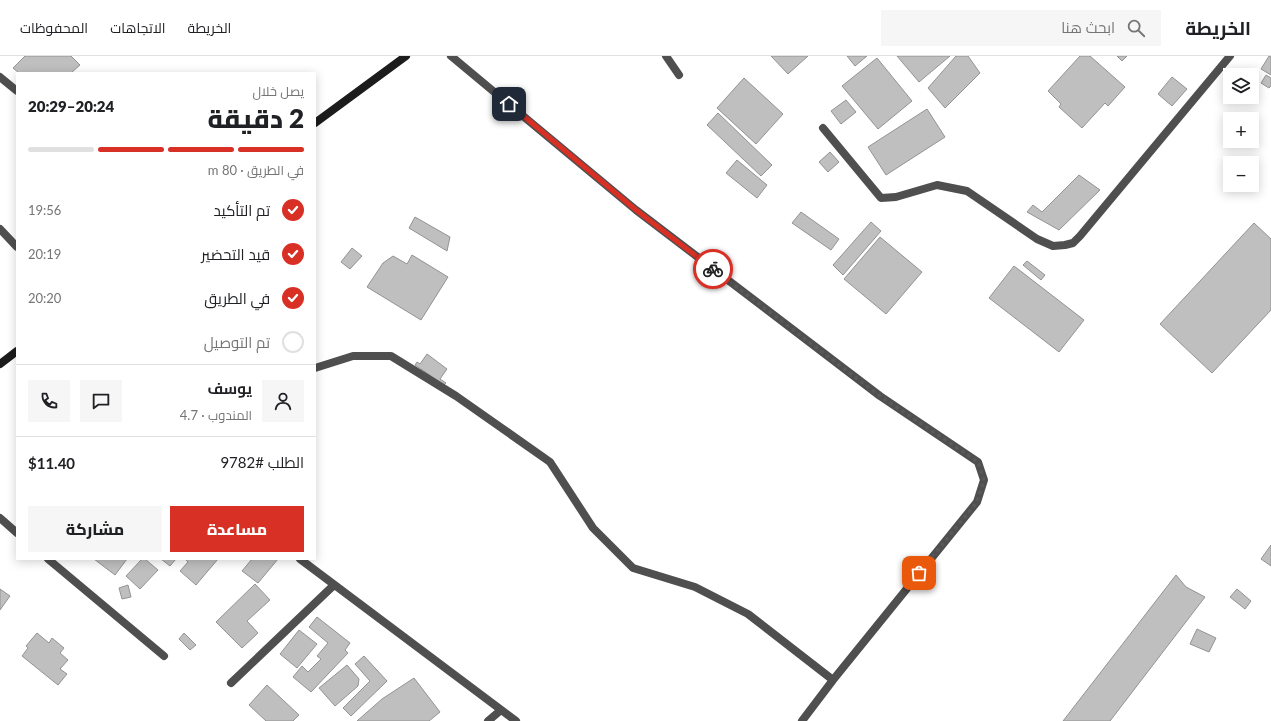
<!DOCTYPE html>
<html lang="ar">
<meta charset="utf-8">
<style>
body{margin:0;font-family:Lato,Cairo,sans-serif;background:#f6f6f6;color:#202124;direction:rtl;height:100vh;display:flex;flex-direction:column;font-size:15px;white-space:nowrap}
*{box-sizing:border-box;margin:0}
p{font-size:13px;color:#757577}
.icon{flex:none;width:22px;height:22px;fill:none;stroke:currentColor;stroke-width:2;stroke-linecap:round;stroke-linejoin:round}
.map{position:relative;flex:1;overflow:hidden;direction:ltr}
.side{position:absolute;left:16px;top:16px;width:300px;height:488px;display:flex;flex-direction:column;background:#fff;border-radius:0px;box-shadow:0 2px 10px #0003;direction:rtl}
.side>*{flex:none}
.fabs{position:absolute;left:1223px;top:12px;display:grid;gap:8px}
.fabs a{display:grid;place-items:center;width:36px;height:36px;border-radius:0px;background:#fff;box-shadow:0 2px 10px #0003;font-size:20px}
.pin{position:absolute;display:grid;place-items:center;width:34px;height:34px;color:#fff;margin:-17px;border-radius:8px;box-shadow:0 2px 6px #0006}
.courier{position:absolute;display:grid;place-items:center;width:40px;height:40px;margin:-20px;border:3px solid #d93025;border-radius:50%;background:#fff;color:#222;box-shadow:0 1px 5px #0007}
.summary em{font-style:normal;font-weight:800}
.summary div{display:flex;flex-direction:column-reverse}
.summary{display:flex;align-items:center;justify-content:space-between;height:68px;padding:0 12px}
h1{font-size:26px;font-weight:800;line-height:30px}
.bar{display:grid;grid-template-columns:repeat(4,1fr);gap:6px 4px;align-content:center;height:48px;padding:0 12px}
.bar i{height:5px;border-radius:3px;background:#e0e0e0}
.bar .current{background:#d93025}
.bar p{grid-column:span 4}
.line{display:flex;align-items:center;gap:10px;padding:0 12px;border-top:1px solid #e0e0e0}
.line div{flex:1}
.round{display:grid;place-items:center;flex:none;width:42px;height:42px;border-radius:0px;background:#f6f6f6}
ol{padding:0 12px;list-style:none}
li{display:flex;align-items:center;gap:12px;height:44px}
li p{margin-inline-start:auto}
li .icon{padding:4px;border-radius:50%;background:#d93025;color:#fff;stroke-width:4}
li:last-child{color:#757577}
li i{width:22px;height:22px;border:2px solid #e0e0e0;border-radius:50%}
.primary-button{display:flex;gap:8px;margin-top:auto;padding:8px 12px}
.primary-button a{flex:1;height:46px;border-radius:0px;background:#d93025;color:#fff;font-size:16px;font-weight:800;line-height:46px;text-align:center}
.primary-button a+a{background:#f6f6f6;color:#202124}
header{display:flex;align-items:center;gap:24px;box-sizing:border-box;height:56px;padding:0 20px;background:#fff;border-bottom:1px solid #e0e0e0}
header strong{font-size:19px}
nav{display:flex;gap:22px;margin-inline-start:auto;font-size:14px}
.search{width:280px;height:36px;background:#f6f6f6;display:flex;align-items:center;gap:10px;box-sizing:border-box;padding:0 14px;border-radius:0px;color:#757577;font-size:15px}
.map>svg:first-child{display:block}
.building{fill:#bfbfbf;stroke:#939393}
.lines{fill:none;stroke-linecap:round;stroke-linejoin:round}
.lane{stroke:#4f4f4f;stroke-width:8}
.street{stroke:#4f4f4f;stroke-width:8}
.secondary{stroke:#1c1c1c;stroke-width:8}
.done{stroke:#595959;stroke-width:4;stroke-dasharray:0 7.2}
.route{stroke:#d93025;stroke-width:5}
</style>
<header>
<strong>الخريطة</strong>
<div class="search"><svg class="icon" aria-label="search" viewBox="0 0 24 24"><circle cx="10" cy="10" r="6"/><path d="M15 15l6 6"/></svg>ابحث هنا</div>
<nav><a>الخريطة</a><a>الاتجاهات</a><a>المحفوظات</a></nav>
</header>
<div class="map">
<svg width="1271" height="665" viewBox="0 0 1271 665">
<rect width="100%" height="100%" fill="#fff"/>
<path class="building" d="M25,0H71L80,9L71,17H19L13,12Z
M771,0H808L788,18Z
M847,0H867L855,10Z
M897,0H950L919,26Z
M956,0H968L980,17L945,52L928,32Z
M1080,0H1090L1125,31L1108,50L1105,47L1082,72L1059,51L1061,48L1048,35Z
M1117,0H1127L1122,5Z
M1269,0H1271V19L1261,13Z
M877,2L912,45L878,73L842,30Z
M1266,19L1271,22V30L1269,32L1261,27Z
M1172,21L1187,33L1172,50L1158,38Z
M744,22L783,58L756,88L717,52Z
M846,44L856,56L841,68L831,55Z
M927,53L945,81L886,119L868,91Z
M718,57L772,109L761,120L707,69Z
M830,96L839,106L828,116L819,106Z
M737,104L767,129L757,142L726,117Z
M1079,119L1100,134L1059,174L1027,156L1033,149L1042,156Z
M801,156L839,183L831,194L792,167Z
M415,161L450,181L447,195L409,172Z
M871,166L881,175L843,219L833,209Z
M1254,167L1271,183V254L1212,317L1160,268Z
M880,181L922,216L886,258L844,223Z
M352,192L362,200L350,213L341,206Z
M412,199L448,221L421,264L367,231L383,207L393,200L407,208Z
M1027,205L1045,219L1041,224L1023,209Z
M1014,210L1084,264L1059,296L989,242Z
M427,298L447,313L440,323L446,327L444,329L415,309L417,306L420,308Z
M1271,489V510L1261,503Z
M94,503H127L115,519Z
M142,503H145L158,514L140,533L126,520Z
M161,503H176L170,510Z
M185,503H218L196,529L180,515L188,506Z
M252,503H278L258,527L242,515Z
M1176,519L1186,531L1205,541L1110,665H1063Z
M255,528L270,544L247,565L258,577L242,592L216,566Z
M128,529L131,541L122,543L119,532Z
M0,533L10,540L0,554Z
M1237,533L1251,545L1245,553L1230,541Z
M317,561L350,587L345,594L348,597L311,636L293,621L302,610L308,616L321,603L317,600L328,587L309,571Z
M1197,573L1216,582L1209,596L1190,588Z
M299,574L317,588L297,612L280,598Z
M37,577L49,587L52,582L64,592L60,597L68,604L60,613L67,618L58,629L22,600L28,592L26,590Z
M184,577L196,589L190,594L179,583Z
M364,600L387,625L351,660L343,652L370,625L355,608Z
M347,609L359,623L358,630L335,650L319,632Z
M414,622L440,656L429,665H357L382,643Z
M267,629L299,659L293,665H266L249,649Z"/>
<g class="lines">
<path class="lane" d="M666,0L679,19"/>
<path class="street" d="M451,0L636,154L880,340L978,406L984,424L977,446L833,624L802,665
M0,21L17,35
M823,72L881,142L896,141L937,129L967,135L1037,183L1053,190L1065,189L1073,187L1080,180L1230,0
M0,173L17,191
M315,312L353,300H391L456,340L550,406L593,472L633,512L695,531L748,558L833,624
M0,462L17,477
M48,503L164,600
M300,503L516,665
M231,627L334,529
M488,665L501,654"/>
<path class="secondary" d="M315,67L406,0
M0,308L17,295"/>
</g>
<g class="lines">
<path class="done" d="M713,213L880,340L978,406L984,424L977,446L919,517"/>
<path class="route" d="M509,48L636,154L713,213"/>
</g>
</svg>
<div class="fabs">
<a><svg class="icon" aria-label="layers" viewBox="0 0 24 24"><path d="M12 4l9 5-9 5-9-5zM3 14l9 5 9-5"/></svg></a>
<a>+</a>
<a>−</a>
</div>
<div class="pin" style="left:919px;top:517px;background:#ea580c"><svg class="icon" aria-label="bag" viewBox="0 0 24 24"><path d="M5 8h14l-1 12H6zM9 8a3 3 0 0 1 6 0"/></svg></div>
<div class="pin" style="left:509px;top:48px;background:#1f2937"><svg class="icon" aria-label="home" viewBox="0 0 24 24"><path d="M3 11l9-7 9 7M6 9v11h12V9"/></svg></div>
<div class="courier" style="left:713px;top:213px"><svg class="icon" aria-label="bike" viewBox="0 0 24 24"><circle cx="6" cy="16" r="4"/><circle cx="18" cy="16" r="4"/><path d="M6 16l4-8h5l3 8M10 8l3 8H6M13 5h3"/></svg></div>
<section class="side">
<div class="summary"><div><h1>2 دقيقة</h1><p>يصل خلال</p></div><em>20:24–20:29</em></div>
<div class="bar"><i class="current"></i><i class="current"></i><i class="current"></i><i></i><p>في الطريق · 80 m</p></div>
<ol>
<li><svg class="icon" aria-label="check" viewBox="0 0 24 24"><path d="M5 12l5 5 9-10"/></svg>تم التأكيد<p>19:56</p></li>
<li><svg class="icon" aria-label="check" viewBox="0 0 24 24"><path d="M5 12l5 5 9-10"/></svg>قيد التحضير<p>20:19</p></li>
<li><svg class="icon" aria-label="check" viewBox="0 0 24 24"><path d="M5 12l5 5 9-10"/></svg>في الطريق<p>20:20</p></li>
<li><i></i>تم التوصيل</li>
</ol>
<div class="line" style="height:72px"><a class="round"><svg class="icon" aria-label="person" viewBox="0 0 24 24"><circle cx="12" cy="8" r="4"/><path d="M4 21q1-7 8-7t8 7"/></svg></a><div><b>يوسف</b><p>المندوب · 4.7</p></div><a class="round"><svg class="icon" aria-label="chat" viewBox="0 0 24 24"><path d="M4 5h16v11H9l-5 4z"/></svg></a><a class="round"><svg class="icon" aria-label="phone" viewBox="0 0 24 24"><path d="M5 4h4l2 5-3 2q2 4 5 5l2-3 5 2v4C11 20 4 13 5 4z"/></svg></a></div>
<div class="line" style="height:52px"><div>الطلب #9782</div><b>$11.40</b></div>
<div class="primary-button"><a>مساعدة</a><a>مشاركة</a></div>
</section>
</div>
